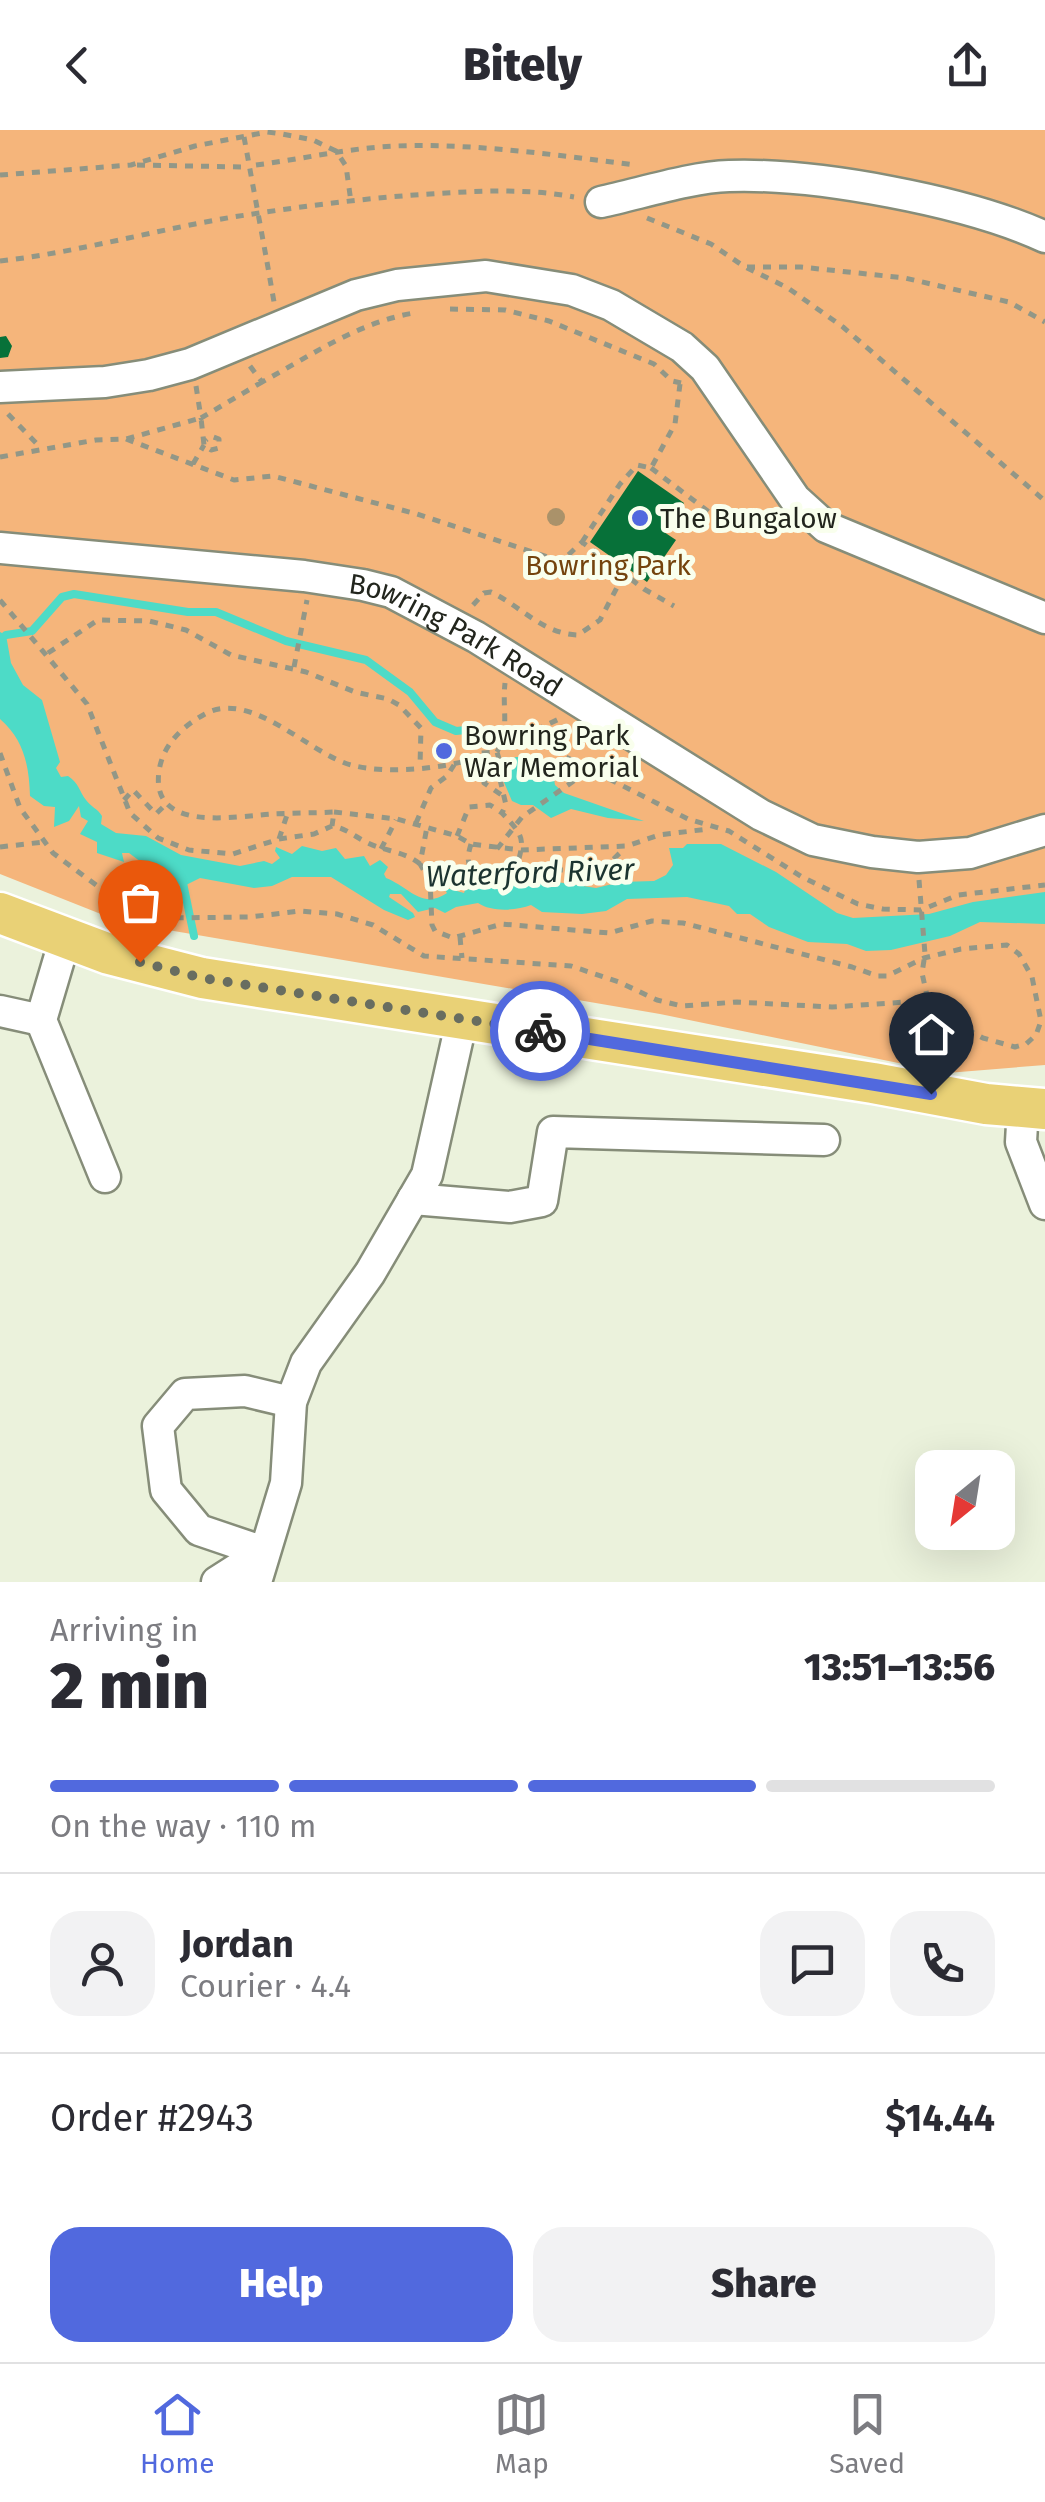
<!DOCTYPE html>
<meta charset="utf-8">
<style>
body{margin:0;font-family:"Fira Sans",sans-serif;background:#f2f2f3;color:#2b2b33;height:100vh;display:flex;flex-direction:column;font-size:38px;white-space:nowrap}
*{box-sizing:border-box;margin:0}
p{font-size:32px;color:#7c7c81}
.icon{flex:none;width:55px;height:55px;fill:none;stroke:currentColor;stroke-width:2;stroke-linecap:round;stroke-linejoin:round}
.map{position:relative;height:1452px;overflow:hidden}
.side{display:flex;flex-direction:column;background:#fff;flex:1}
.side>*{flex:none}
.needle{width:65px;rotate:210deg}
.tools{position:absolute;left:915px;top:1320px;display:grid;gap:20px}
.tools a{display:grid;place-items:center;width:100px;height:100px;border-radius:20px;background:#fff;box-shadow:0 10px 40px #0002;font-size:50px}
.pin{position:absolute;display:grid;place-items:center;width:85px;height:85px;color:#fff;margin:-102px -42px;border-radius:50% 50% 50% 0;rotate:-45deg;box-shadow:0 0 10px #0007}
.pin .icon{rotate:45deg}
.courier{position:absolute;display:grid;place-items:center;width:100px;height:100px;margin:-50px;border:8px solid #5169de;border-radius:50%;background:#fff;color:#222;box-shadow:0 2px 12px #0007}
.overview em{font-style:normal;font-weight:800}
.overview div{display:flex;flex-direction:column-reverse}
.overview{display:flex;align-items:center;justify-content:space-between;height:170px;padding:0 50px}
h1{font-size:65px;font-weight:800;line-height:75px}
.bar{display:grid;grid-template-columns:repeat(4,1fr);gap:15px 10px;align-content:center;height:120px;padding:0 50px}
.bar i{height:12px;border-radius:8px;background:#e1e1e2}
.bar .selected{background:#5169de}
.bar p{grid-column:span 4}
.line{display:flex;align-items:center;gap:25px;padding:0 50px;border-top:2px solid #e1e1e2}
.line div{flex:1}
.round{display:grid;place-items:center;flex:none;width:105px;height:105px;border-radius:30px;background:#f2f2f3}
.cta{display:flex;gap:20px;margin-top:auto;padding:20px 50px}
.cta a{flex:1;height:115px;border-radius:30px;background:#5169de;color:#fff;font-size:40px;font-weight:800;line-height:115px;text-align:center}
.cta a+a{background:#f2f2f3;color:#2b2b33}
header{display:flex;justify-content:space-between;align-items:center;height:130px;padding:0 50px;background:#fff;font-size:45px;font-weight:800}
.menu{display:flex;justify-content:space-around;align-items:center;height:140px;border-top:2px solid #e1e1e2;background:#fff;font-size:28px;color:#7c7c81}
.menu a{display:grid;justify-items:center;gap:5px}
.menu .selected{color:#5169de}
.map>svg:first-child{display:block}
.green{fill:#f5b57b}
.water{fill:#4ddbc7}
.lines{fill:none;stroke-linecap:round;stroke-linejoin:round}
.stream{stroke:#4ddbc7;stroke-width:8}
.building{fill:#077139}
.minor-casing{stroke:#868d79;stroke-width:35}
.major-casing{stroke:#fff;stroke-width:45}
.path{stroke:#929787;stroke-width:5;stroke-dasharray:8 8;stroke-linecap:butt}
.minor{stroke:#fff;stroke-width:30}
.major{stroke:#e9d176;stroke-width:40}
.path-bridge{stroke:#929787;stroke-width:5;stroke-dasharray:8 8;stroke-linecap:butt}
.tree{fill:#aa926a}
.done{stroke:#686d60;stroke-width:10;stroke-dasharray:0 18}
.route{stroke:#5169de;stroke-width:12}
.poi-dot{fill:#5169de;stroke:#f9ffed;stroke-width:4}
.labels{text-anchor:middle;dominant-baseline:central;stroke-width:10;stroke-linejoin:round;paint-order:stroke}
.poi-label{font-size:28px;fill:#22251d;stroke:#f9ffed;text-anchor:start}
.park-label{font-size:28px;fill:#74430d;stroke:#f9ffed}
.street-label{font-size:28px;fill:#22251d;stroke:#f9ffed}
.water-label{font-size:30px;font-style:italic;fill:#1c3430;stroke:#f9ffed}
</style>
<header><svg class="icon" aria-label="back" viewBox="0 0 24 24"><path d="M15 5l-7 7 7 7"/></svg>Bitely<svg class="icon" aria-label="share" viewBox="0 0 24 24"><path d="M12 15V3M7 8l5-5 5 5M5 13v7h14v-7"/></svg></header>
<div class="map">
<svg width="1045" height="1452" viewBox="0 0 1045 1452">
<rect width="100%" height="100%" fill="#ebf2dc"/>
<path class="green" d="M0,0H1045V935L947,943L660,884L121,792L0,744Z"/>
<path class="water" d="M0,502L6,505L11,533L23,555L42,570L60,632L56,638L61,647L68,646C79,653 79,661 86,670C91,677 97,678 102,686L101,694L116,703L146,706L181,725L240,736L264,731L272,734L280,728L275,721L276,717L292,724L302,716L322,721L336,718L345,729L364,726L370,736L380,730L388,737L384,744L386,748C409,757 422,780 447,763L443,757L464,763L465,760L531,748L596,758L621,752L654,751L666,745L673,735L669,718H683L687,714H721L776,742L837,783L853,788L929,784L973,772L1045,762V794L980,792L950,806L891,820L866,821L847,814L808,812L769,797L750,784H737L729,776L687,767L627,769L606,781L582,784L542,782L531,775C516,781 491,782 478,773L456,777L445,783L435,778L418,782L401,764H390L389,767L413,783L415,787L408,790L384,780L331,747H292L272,756L254,758L200,748L182,757L170,747L163,748L147,731L141,732L129,723H122L124,732L97,723V712L80,704L88,691L81,687L79,676L69,691L54,697L55,677L44,676L30,666C29,635 24,610 0,589Z
M516,627H525L540,647L554,649L555,655L564,663L644,691L608,688L571,679L551,688L533,675H521L512,671L503,650L504,632Z"/>
<g class="lines">
<path class="stream" d="M6,505L32,501L62,467L74,464L188,482H216L286,511L366,530L410,562L435,592L456,601L466,600L473,603
M182,748L194,806"/>
</g>
<path class="building" d="M6,206L12,216L8,227L0,228V207Z
M638,341L684,373L664,402L676,410L647,452L590,412Z"/>
<g class="lines">
<defs>
<g id="minor">
<path d="M601,72C639,64 691,47 729,46C816,43 967,71 1045,107"/>
<path d="M0,257L105,252L149,245L190,234L356,165L397,155L486,146L572,160L611,175L682,217L705,238L795,369L826,397L1045,488"/>
<path id="s1" d="M0,418L304,446L363,455L391,462L476,507L761,685L813,710L872,722L918,727L970,723L1045,700"/>
<path d="M65,809L41,890L105,1047"/>
<path d="M0,881L41,890"/>
<path d="M1023,977L1021,1012L1045,1074"/>
<path d="M413,1069L510,1077L542,1071L553,1002L824,1010"/>
<path d="M264,1422L199,1400L166,1360L158,1296L185,1264L245,1261L291,1272"/>
<path d="M217,1452L264,1422"/>
<path d="M256,1452L286,1353L291,1272L306,1233L370,1143L427,1045L462,889"/>
</g>
<path id="major" d="M0,783L109,824L202,848L873,953L986,974L1045,979"/>
</defs>
<use href="#minor" class="minor-casing"/>
<use href="#major" class="major-casing"/>
<path class="path" d="M137,35L244,37
M256,35C303,29 348,18 395,16C476,13 555,25 635,35
M0,45L131,35L195,16L267,2L282,4L313,10L336,21L346,36L351,72
M647,88L711,114L745,137L788,158L843,197L1045,371
M0,131C79,122 155,100 233,87C297,77 364,68 430,64C478,61 526,58 574,67
M267,132L274,172
M747,137H801L905,148L1009,172L1045,192
M450,179L505,180L549,191L654,234L672,251L681,253
M250,236L262,252C310,226 359,192 414,183
M196,256L201,288L262,252
M8,284L41,318
M126,309L234,350L273,346L417,384L554,429H564L582,412L644,459L674,476
M0,327L96,310L126,309L201,288L204,315L211,320L219,318V309L211,306L206,310
M193,334L204,315
M651,338L709,382
M582,412L620,354L637,335L651,338L675,294L680,254
M0,470L87,574L130,683L158,708L189,720L233,724L279,709L314,704L332,696
M473,475L484,463L491,462C522,477 543,504 578,505L600,490L624,444
M48,523L98,490L149,491L186,500L231,525L306,542L355,562L388,569L399,575L421,598L420,636
M294,537L307,470
M507,603L558,623L688,689L729,701L802,747L858,774L883,779L921,780L958,765L1045,755
M521,607L559,589
M497,622C510,597 502,580 505,553
M0,623L20,678L53,723L115,769L160,788L250,787L300,781L337,784L373,795L424,826L571,836L619,852L657,870L682,876L737,872L832,877L906,872L930,879L983,908L1015,917L1026,914L1036,905L1041,891L1032,847L1019,824L1007,815L961,819L924,828L887,846H878L852,837L683,793L652,791L609,803L502,794L453,808L435,801L432,795L430,751L420,734L427,697
M479,628L483,634L498,641L506,675L502,683C527,709 524,710 515,743
M124,670L133,660L156,684L166,674
M334,682L397,689L457,706L471,714L521,720L627,716L659,705L708,699
M416,693L431,658L447,646L454,635
M457,706L469,677L490,675L502,683
M279,709L287,685
M471,714C468,724 465,736 476,743C494,753 527,741 547,740C562,739 579,741 595,743L601,741L625,718
M0,717L44,712
M381,719L396,690
M497,719L522,687L588,641
M420,734C404,721 387,722 368,713C355,707 346,698 332,696L334,682C314,683 293,683 273,684C236,686 150,704 159,641C163,614 183,596 205,584C251,559 308,623 351,635C390,645 441,638 479,628L481,623L497,622L499,629L491,636L484,653L503,666
M919,750L925,824L922,843L930,879L959,936
M460,807L462,828"/>
<use href="#minor" class="minor"/>
<use href="#major" class="major"/>
<path class="path-bridge" d="M244,7L267,132"/>
</g>
<circle class="tree" cx="556" cy="387" r="9"/>
<g class="lines">
<path class="done" d="M140,832L202,848L540,901"/>
<path class="route" d="M540,901L931,964"/>
</g>
<g class="poi-dot">
<circle cx="640" cy="388" r="10"/>
<circle cx="444" cy="621" r="10"/>
</g>
<g class="labels">
<g class="poi-label">
<text x="660" y="388">The Bungalow</text>
<text x="464" y="605">Bowring Park<tspan x="464" dy="32">War Memorial</tspan></text>
</g>
<g class="park-label">
<text x="608" y="435">Bowring Park</text>
</g>
<g class="street-label">
<text stroke="none"><textPath href="#s1" startOffset="470">Bowring Park Road</textPath></text>
</g>
<g class="water-label">
<text transform="translate(530 743) rotate(-2)">Waterford River</text>
</g>
</g>
</svg>
<div class="tools">
<a><svg class="needle" viewBox="-14 -14 28 28"><path d="M0-13l5 13h-10z" fill="#e53935"/><path d="M0 13l5-13h-10z" fill="#7c7c81"/></svg></a>
</div>
<div class="pin" style="left:140px;top:832px;background:#ea580c"><svg class="icon" aria-label="bag" viewBox="0 0 24 24"><path d="M5 8h14l-1 12H6zM9 8a3 3 0 0 1 6 0"/></svg></div>
<div class="pin" style="left:931px;top:964px;background:#1f2937"><svg class="icon" aria-label="home" viewBox="0 0 24 24"><path d="M3 11l9-7 9 7M6 9v11h12V9"/></svg></div>
<div class="courier" style="left:540px;top:901px"><svg class="icon" aria-label="bike" viewBox="0 0 24 24"><circle cx="6" cy="16" r="4"/><circle cx="18" cy="16" r="4"/><path d="M6 16l4-8h5l3 8M10 8l3 8H6M13 5h3"/></svg></div>
</div>
<section class="side">
<div class="overview"><div><h1>2 min</h1><p>Arriving in</p></div><em>13:51–13:56</em></div>
<div class="bar"><i class="selected"></i><i class="selected"></i><i class="selected"></i><i></i><p>On the way · 110 m</p></div>
<div class="line" style="height:180px"><a class="round"><svg class="icon" aria-label="person" viewBox="0 0 24 24"><circle cx="12" cy="8" r="4"/><path d="M4 21q1-7 8-7t8 7"/></svg></a><div><b>Jordan</b><p>Courier · 4.4</p></div><a class="round"><svg class="icon" aria-label="chat" viewBox="0 0 24 24"><path d="M4 5h16v11H9l-5 4z"/></svg></a><a class="round"><svg class="icon" aria-label="phone" viewBox="0 0 24 24"><path d="M5 4h4l2 5-3 2q2 4 5 5l2-3 5 2v4C11 20 4 13 5 4z"/></svg></a></div>
<div class="line" style="height:130px"><div>Order #2943</div><b>$14.44</b></div>
<div class="cta"><a>Help</a><a>Share</a></div>
</section>
<nav class="menu">
<a class="selected"><svg class="icon" aria-label="home" viewBox="0 0 24 24"><path d="M3 11l9-7 9 7M6 9v11h12V9"/></svg>Home</a>
<a><svg class="icon" aria-label="map" viewBox="0 0 24 24"><path d="M3 6l6-2 6 2 6-2v14l-6 2-6-2-6 2zM9 4v14M15 6v14"/></svg>Map</a>
<a><svg class="icon" aria-label="saved" viewBox="0 0 24 24"><path d="M7 4h10v16l-5-4-5 4z"/></svg>Saved</a>
</nav>
